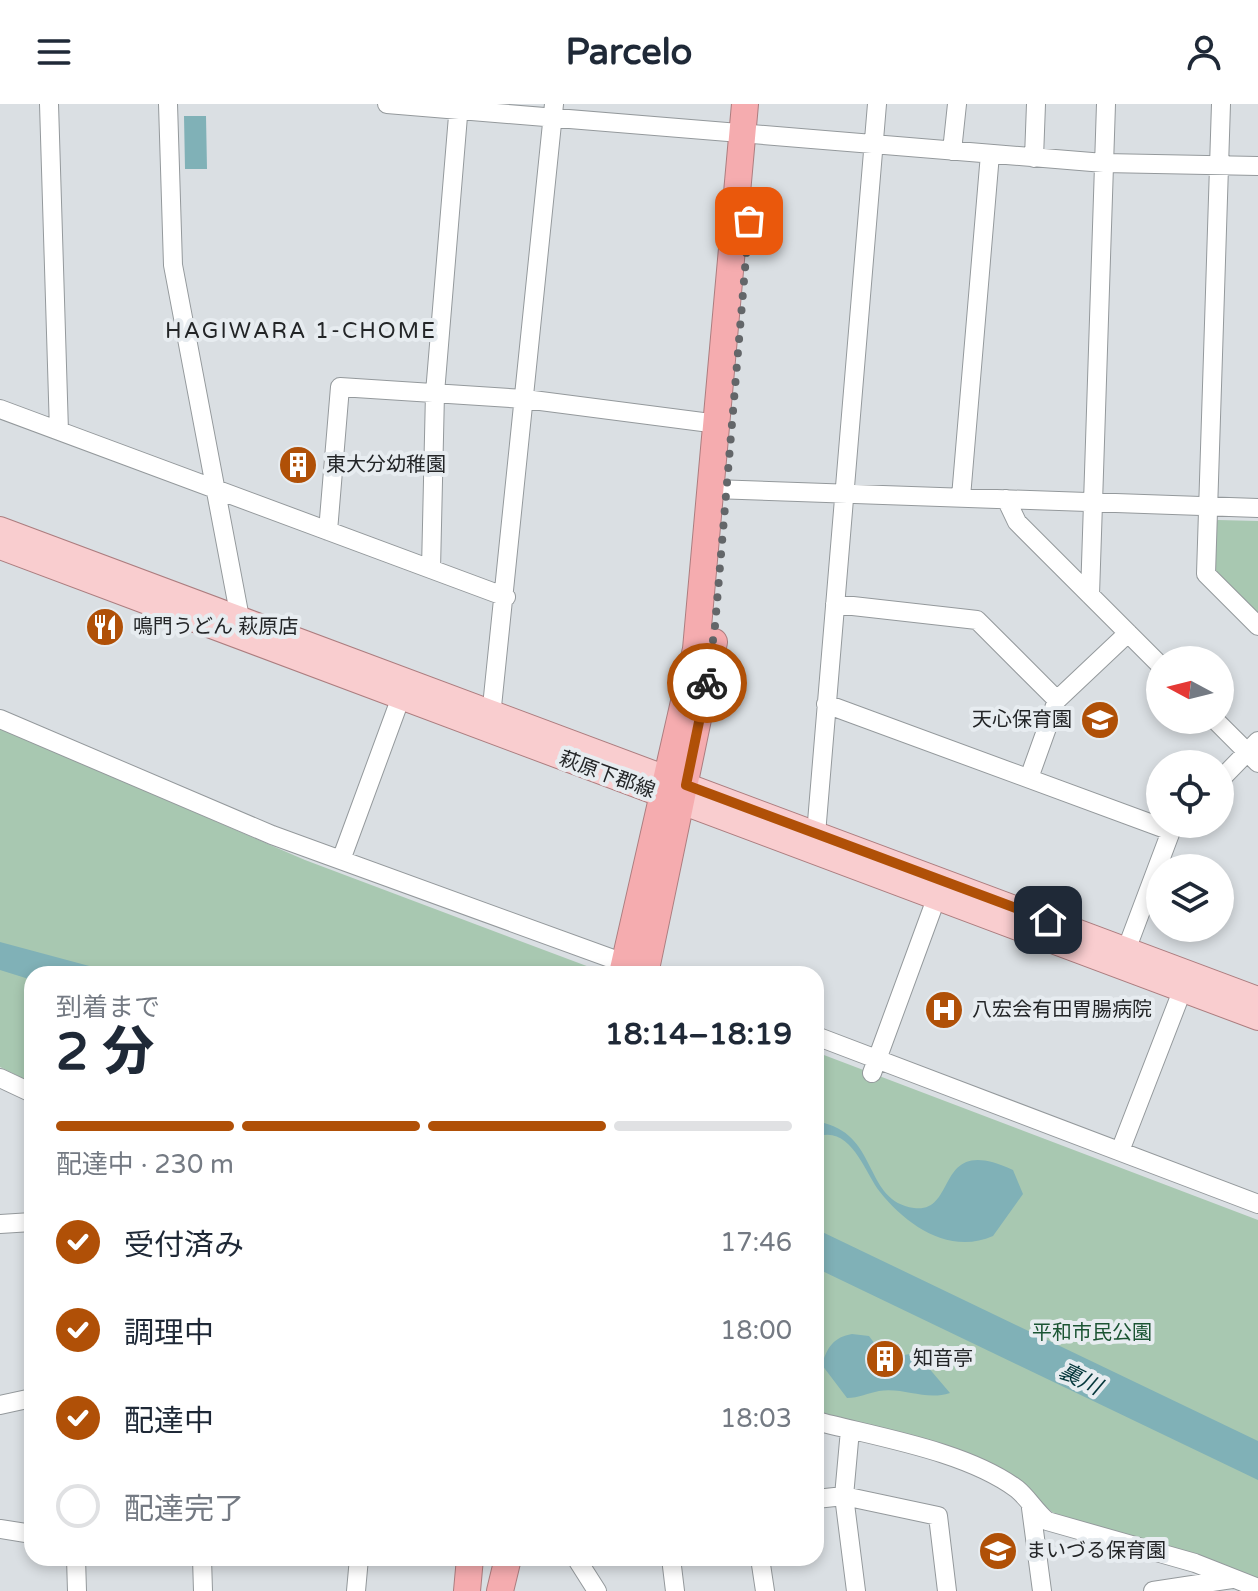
<!DOCTYPE html>
<html lang="ja">
<meta charset="utf-8">
<style>
body{margin:0;font-family:"Varela Round","Noto Sans JP",sans-serif;background:#f2f2f3;color:#1f2937;height:100vh;display:flex;flex-direction:column;font-size:30px;white-space:nowrap}
*{box-sizing:border-box;margin:0}
p{font-size:26px;color:#747a83}
.icon{flex:none;width:44px;height:44px;fill:none;stroke:currentColor;stroke-width:2;stroke-linecap:round;stroke-linejoin:round}
.map{position:relative;flex:1;overflow:hidden}
.details{position:absolute;left:24px;top:862px;width:800px;height:600px;display:flex;flex-direction:column;background:#fff;border-radius:24px;box-shadow:0 4px 12px #0003}
.details>*{flex:none}
.needle{width:52px;rotate:277deg}
.controls{position:absolute;left:1146px;top:542px;display:grid;gap:16px}
.controls a{display:grid;place-items:center;width:88px;height:88px;border-radius:50%;background:#fff;box-shadow:0 4px 12px #0003;font-size:40px}
.pin{position:absolute;display:grid;place-items:center;width:68px;height:68px;color:#fff;margin:-34px;border-radius:16px;box-shadow:0 4px 12px #0006}
.courier{position:absolute;display:grid;place-items:center;width:80px;height:80px;margin:-40px;border:6px solid #b05007;border-radius:50%;background:#fff;color:#222;box-shadow:0 2px 10px #0007}
.summary em{font-style:normal;font-weight:800}
.summary div{display:flex;flex-direction:column-reverse}
.summary{display:flex;align-items:center;justify-content:space-between;height:136px;padding:0 32px}
h1{font-size:52px;font-weight:800;line-height:60px}
.bar{display:grid;grid-template-columns:repeat(4,1fr);gap:12px 8px;align-content:center;height:96px;padding:0 32px}
.bar i{height:10px;border-radius:6px;background:#e0e1e3}
.bar .active{background:#b05007}
.bar p{grid-column:span 4}
ol{padding:0 32px;list-style:none}
li{display:flex;align-items:center;gap:24px;height:88px}
li p{margin-inline-start:auto}
li .icon{padding:8px;border-radius:50%;background:#b05007;color:#fff;stroke-width:4}
li:last-child{color:#747a83}
li i{width:44px;height:44px;border:4px solid #e0e1e3;border-radius:50%}
header{display:flex;justify-content:space-between;align-items:center;height:104px;padding:0 32px;background:#fff;font-size:36px;font-weight:800}
.map>svg:first-child{display:block}
.green{fill:#a8c8b1}
.water{fill:#80b1b7}
.lines{fill:none;stroke-linecap:round;stroke-linejoin:round}
.minor-casing{stroke:#94999c;stroke-width:20}
.major-casing{stroke:#ac7d7f;stroke-width:24}
.highway-casing{stroke:#ac7d7f;stroke-width:28}
.minor{stroke:#fff;stroke-width:18}
.major{stroke:#f9cdcf;stroke-width:22}
.highway{stroke:#f5acaf;stroke-width:26}
.done{stroke:#636669;stroke-width:8;stroke-dasharray:0 14.4}
.route{stroke:#b05007;stroke-width:10}
.labels{text-anchor:middle;dominant-baseline:central;stroke-width:8;stroke-linejoin:round;paint-order:stroke}
.poi-label{font-size:20px;fill:#232527;stroke:#e7ecf0;text-anchor:start}
.street-label{font-size:20px;fill:#232527;stroke:#e7ecf0}
.park-label{font-size:20px;fill:#1b5433;stroke:#e7ecf0}
.neighbourhood-label{font-size:22px;letter-spacing:2px;fill:#232527;stroke:#e7ecf0}
.water-label{font-size:22px;font-style:italic;fill:#04363a;stroke:#e7ecf0}
</style>
<header><svg class="icon" aria-label="menu" viewBox="0 0 24 24"><path d="M4 6h16M4 12h16M4 18h16"/></svg>Parcelo<svg class="icon" aria-label="person" viewBox="0 0 24 24"><circle cx="12" cy="8" r="4"/><path d="M4 21q1-7 8-7t8 7"/></svg></header>
<div class="map">
<svg width="1258" height="1487" viewBox="0 0 1258 1487">
<rect width="100%" height="100%" fill="#dadfe3"/>
<path class="green" d="M1218,416L1258,417V516L1211,466L1213,419Z
M0,624L305,756L608,870H32V979L0,963Z
M816,948L1258,1116V1474L1058,1413L1022,1382L816,1311Z"/>
<path class="water" d="M184,12H206L207,65H185Z
M0,838L119,870H32V876L0,866Z
M824,1019C879,1033 864,1097 914,1104C959,1110 933,1028 1013,1066L1023,1090L993,1132C950,1151 907,1122 880,1088C864,1068 851,1020 816,1033V1020Z
M816,1125L1258,1337V1376L816,1164Z
M852,1230L869,1232L878,1244L873,1256L879,1264L888,1266L904,1251L916,1249L950,1289C925,1297 904,1283 879,1287C868,1289 859,1294 847,1294L822,1261C827,1243 834,1233 852,1230Z"/>
<g class="lines">
<defs>
<path id="minor" d="M49,0L59,327
M168,0L173,161L240,514L237,522
M387,0L1104,59L1258,62
M1221,0L1206,470L1258,522
M952,47L957,0
M1034,54L1036,0
M0,305L506,493
M713,385L1258,404
M961,393L990,50
M1006,395L1017,418L1160,561
M328,427L340,283L525,295L718,320
M431,465L435,289L459,0
M1090,491L1106,0
M835,500L977,516L1057,596
M826,600L1171,727
M0,615L272,731L624,859
M1215,616L1258,659
M490,622L554,0
M1029,674L1057,596L1128,529
M1220,676L1258,637
M816,730L877,0
M341,756L405,582
M1122,857L1171,727L1178,720
M816,932L1258,1100
M872,969L940,784
M0,974L32,989
M1120,1047L1187,874
M0,1120L32,1118
M0,1301L32,1294
M816,1317C877,1333 966,1347 1017,1385C1028,1394 1035,1407 1047,1417L1195,1459L1258,1484
M850,1326L844,1392L856,1487
M816,1395L844,1392L938,1412L947,1487
M1031,1404L1042,1487
M0,1425L32,1430
M76,1454L77,1487
M202,1454L203,1487
M576,1454L597,1487
M671,1454L675,1487
M760,1454L765,1487
M356,1487L359,1454
M1153,1487L1232,1475"/>
<path id="major" d="M0,424L1258,894
M0,444L1258,915"/>
<path id="highway" d="M622,870L696,545L745,0
M645,870L714,538
M467,1487L470,1454
M500,1487L508,1454"/>
</defs>
<use href="#minor" class="minor-casing"/>
<use href="#major" class="major-casing"/>
<use href="#highway" class="highway-casing"/>
<use href="#minor" class="minor"/>
<use href="#major" class="major"/>
<use href="#highway" class="highway"/>
</g>
<g class="lines">
<path class="done" d="M707,579L715,522L749,117"/>
<path class="route" d="M707,579L686,681L1048,816"/>
</g>
<defs>
<symbol id="building-disc" viewBox="-11 -11 22 22"><circle r="9.5" fill="#b05007" stroke="#e7ecf0"/><path d="M-4-6H4V6H1V3H-1V6H-4ZM-2.5-4.3h1.7v1.8h-1.7ZM.8-4.3h1.7v1.8H.8ZM-2.5-1h1.7V.8h-1.7ZM.8-1h1.7V.8H.8Z" fill="#fff"/></symbol>
<symbol id="restaurant-disc" viewBox="-11 -11 22 22"><circle r="9.5" fill="#b05007" stroke="#e7ecf0"/><path d="M-5-6h1v4h1v-4h1v4h1v-4h1v5L-1.5 .5V6h-2V.5L-5-1ZM5-6V6H3V1.5H1.5Q1.5-4 5-6Z" fill="#fff"/></symbol>
<symbol id="school-disc" viewBox="-11 -11 22 22"><circle r="9.5" fill="#b05007" stroke="#e7ecf0"/><path d="M0-5L7-2L0 1L-7-2ZM-4 1L0 2.5L4 1V4Q0 6-4 4Z" fill="#fff"/></symbol>
<symbol id="hospital-disc" viewBox="-11 -11 22 22"><circle r="9.5" fill="#b05007" stroke="#e7ecf0"/><path d="M-5-5h3v3.5h4V-5h3V5h-3V1.5h-4V5h-3Z" fill="#fff"/></symbol>
</defs>
<g fill-rule="evenodd">
<use href="#building-disc" x="276" y="339" width="44" height="44"/>
<use href="#restaurant-disc" x="83" y="501" width="44" height="44"/>
<use href="#school-disc" x="1078" y="594" width="44" height="44"/>
<use href="#hospital-disc" x="922" y="884" width="44" height="44"/>
<use href="#building-disc" x="863" y="1233" width="44" height="44"/>
<use href="#school-disc" x="976" y="1425" width="44" height="44"/>
</g>
<g class="labels">
<g class="poi-label">
<text x="326" y="361">東大分幼稚園</text>
<text x="133" y="523">鳴門うどん 萩原店</text>
<text x="1072" y="616" text-anchor="end">天心保育園</text>
<text x="972" y="906">八宏会有田胃腸病院</text>
<text x="913" y="1255">知音亭</text>
<text x="1026" y="1447">まいづる保育園</text>
</g>
<g class="street-label">
<text transform="translate(607 671) rotate(20)">萩原下郡線</text>
</g>
<g class="park-label">
<text x="1092" y="1229">平和市民公園</text>
</g>
<g class="neighbourhood-label">
<text x="301" y="227">HAGIWARA 1-CHOME</text>
</g>
<g class="water-label">
<text transform="translate(1080 1275) rotate(26)">裏川</text>
</g>
</g>
</svg>
<div class="controls">
<a><svg class="needle" viewBox="-14 -14 28 28"><path d="M0-13l5 13h-10z" fill="#e53935"/><path d="M0 13l5-13h-10z" fill="#747a83"/></svg></a>
<a><svg class="icon" aria-label="locate" viewBox="0 0 24 24"><circle cx="12" cy="12" r="6"/><path d="M12 2v4M12 18v4M2 12h4M18 12h4"/></svg></a>
<a><svg class="icon" aria-label="layers" viewBox="0 0 24 24"><path d="M12 4l9 5-9 5-9-5zM3 14l9 5 9-5"/></svg></a>
</div>
<div class="pin" style="left:749px;top:117px;background:#ea580c"><svg class="icon" aria-label="bag" viewBox="0 0 24 24"><path d="M5 8h14l-1 12H6zM9 8a3 3 0 0 1 6 0"/></svg></div>
<div class="pin" style="left:1048px;top:816px;background:#1f2937"><svg class="icon" aria-label="home" viewBox="0 0 24 24"><path d="M3 11l9-7 9 7M6 9v11h12V9"/></svg></div>
<div class="courier" style="left:707px;top:579px"><svg class="icon" aria-label="bike" viewBox="0 0 24 24"><circle cx="6" cy="16" r="4"/><circle cx="18" cy="16" r="4"/><path d="M6 16l4-8h5l3 8M10 8l3 8H6M13 5h3"/></svg></div>
<section class="details">
<div class="summary"><div><h1>2 分</h1><p>到着まで</p></div><em>18:14–18:19</em></div>
<div class="bar"><i class="active"></i><i class="active"></i><i class="active"></i><i></i><p>配達中 · 230 m</p></div>
<ol>
<li><svg class="icon" aria-label="check" viewBox="0 0 24 24"><path d="M5 12l5 5 9-10"/></svg>受付済み<p>17:46</p></li>
<li><svg class="icon" aria-label="check" viewBox="0 0 24 24"><path d="M5 12l5 5 9-10"/></svg>調理中<p>18:00</p></li>
<li><svg class="icon" aria-label="check" viewBox="0 0 24 24"><path d="M5 12l5 5 9-10"/></svg>配達中<p>18:03</p></li>
<li><i></i>配達完了</li>
</ol>
</section>
</div>
